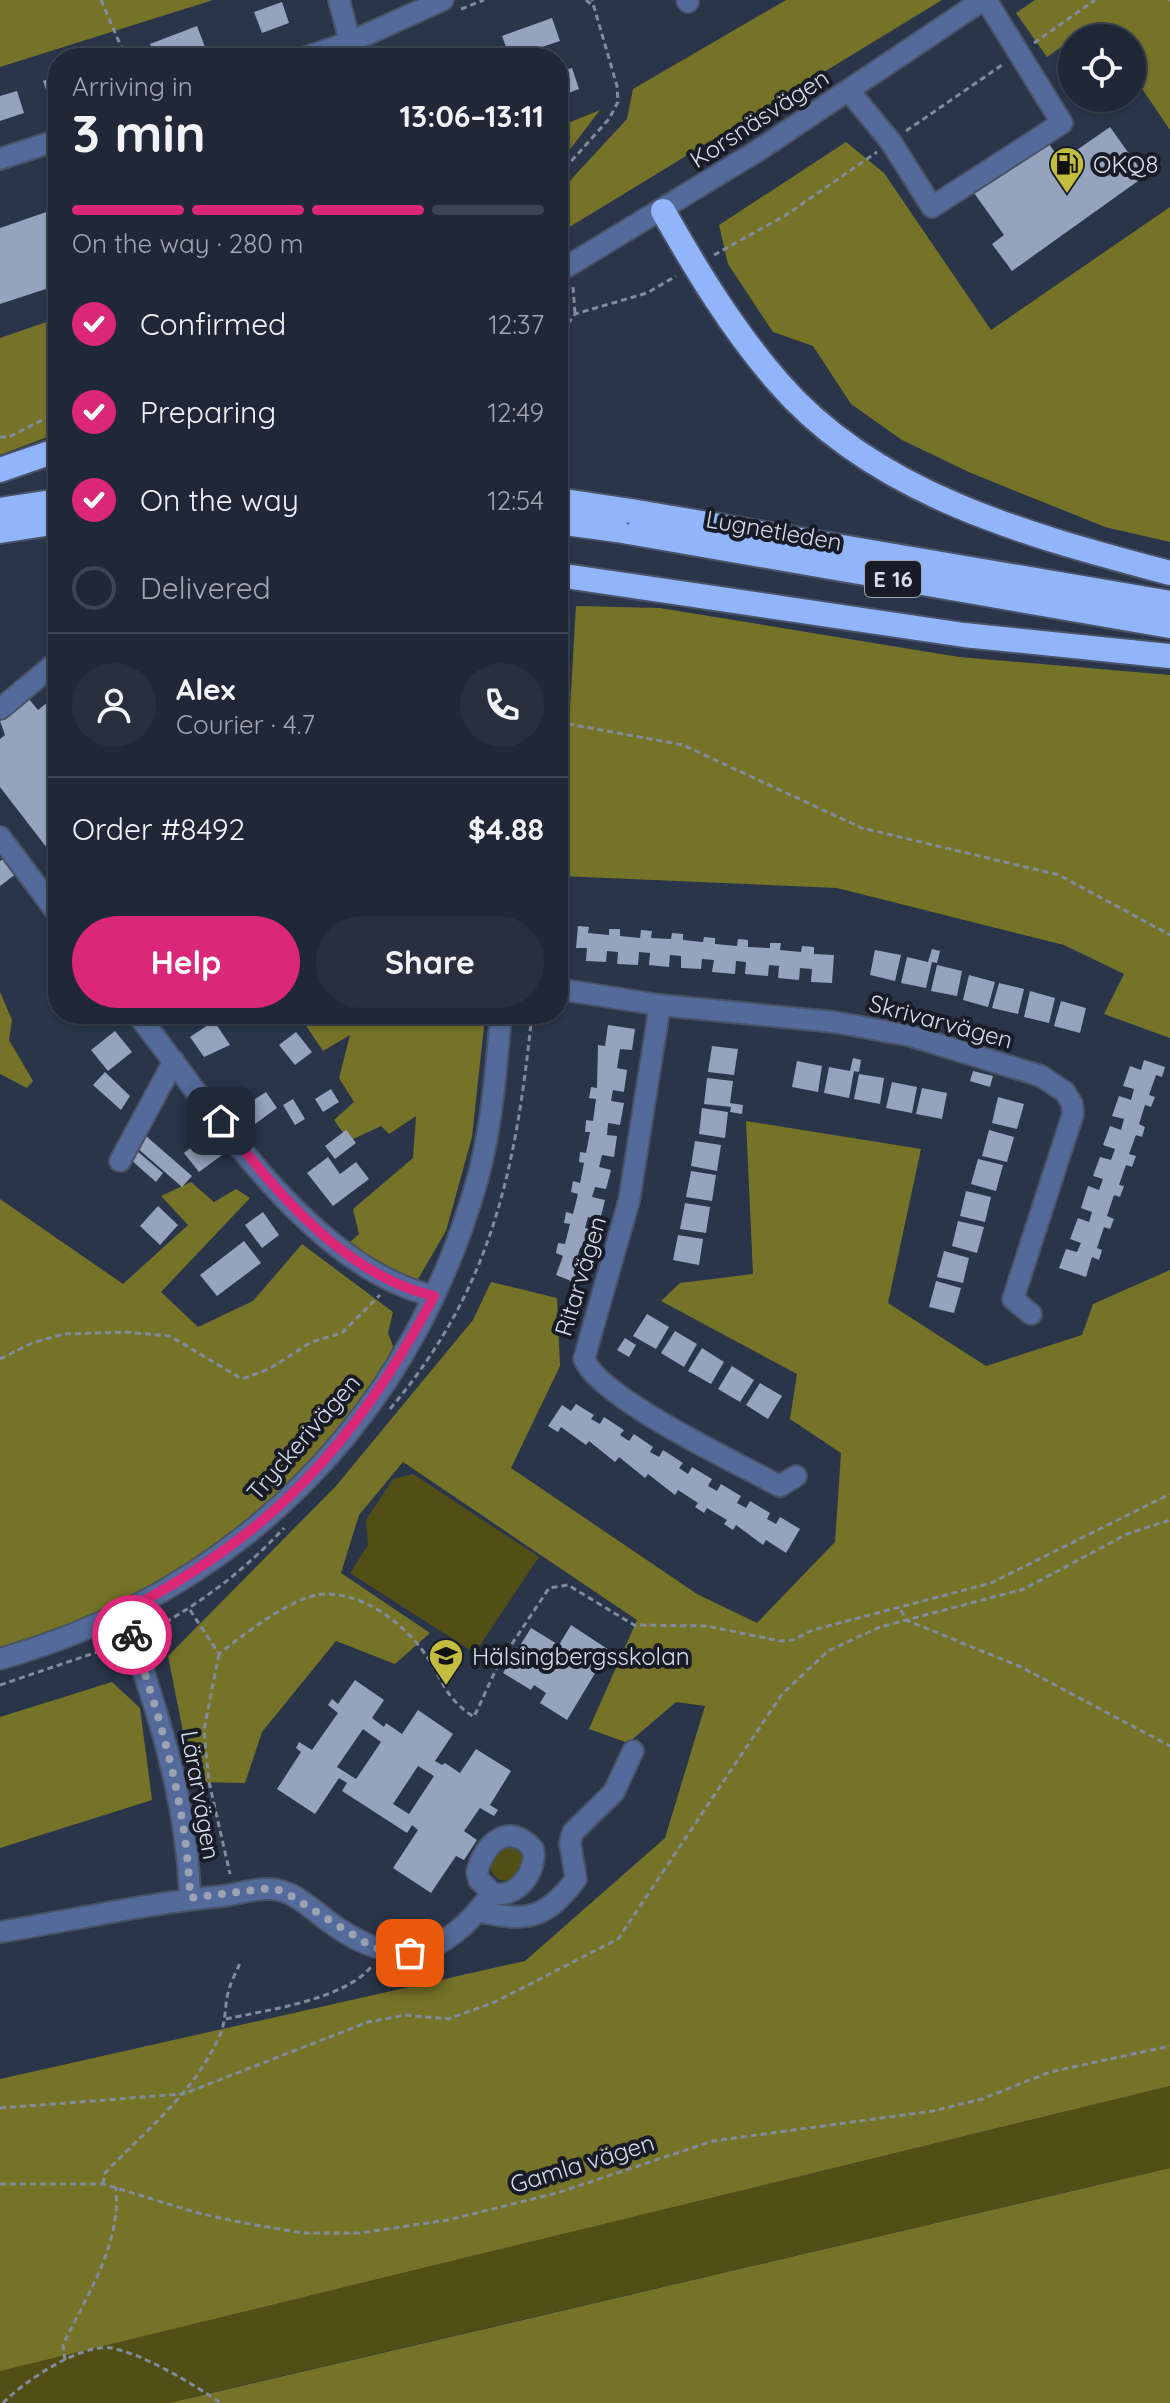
<!DOCTYPE html>
<meta charset="utf-8">
<style>
body{margin:0;font-family:Quicksand,sans-serif;background:#283040;color:#f1f3f6;height:100vh;display:flex;flex-direction:column;font-size:30px;white-space:nowrap}
*{box-sizing:border-box;margin:0}
p{font-size:26px;color:#a2a6ae}
.icon{flex:none;width:44px;height:44px;fill:none;stroke:currentColor;stroke-width:2;stroke-linecap:round;stroke-linejoin:round}
.map{position:relative;flex:1;overflow:hidden}
.side{position:absolute;left:48px;top:48px;width:520px;height:976px;display:flex;flex-direction:column;background:#202838;border-radius:32px;box-shadow:0 2px 6px #0004,0 0 0 2px #3d4453}
.side>*{flex:none}
.buttons{position:absolute;left:1058px;top:24px;display:grid;gap:16px}
.buttons a{display:grid;place-items:center;width:88px;height:88px;border-radius:50%;background:#202838;box-shadow:0 2px 6px #0004,0 0 0 2px #3d4453;font-size:40px}
.pin{position:absolute;display:grid;place-items:center;width:68px;height:68px;color:#fff;margin:-34px;border-radius:16px;box-shadow:0 4px 12px #0006}
.courier{position:absolute;display:grid;place-items:center;width:80px;height:80px;margin:-40px;border:6px solid #db2777;border-radius:50%;background:#fff;color:#222;box-shadow:0 2px 10px #0007}
.overview em{font-style:normal;font-weight:800}
.overview div{display:flex;flex-direction:column-reverse}
.overview{display:flex;align-items:center;justify-content:space-between;height:136px;padding:0 24px}
h1{font-size:52px;font-weight:800;line-height:60px}
.bar{display:grid;grid-template-columns:repeat(4,1fr);gap:12px 8px;align-content:center;height:96px;padding:0 24px}
.bar i{height:10px;border-radius:6px;background:#3d4453}
.bar .active{background:#db2777}
.bar p{grid-column:span 4}
.line{display:flex;align-items:center;gap:20px;padding:0 24px;border-top:2px solid #3d4453}
.line div{flex:1}
.round{display:grid;place-items:center;flex:none;width:84px;height:84px;border-radius:42px;background:#283040}
ol{padding:0 24px;list-style:none}
li{display:flex;align-items:center;gap:24px;height:88px}
li p{margin-inline-start:auto}
li .icon{padding:8px;border-radius:50%;background:#db2777;color:#fff;stroke-width:4}
li:last-child{color:#a2a6ae}
li i{width:44px;height:44px;border:4px solid #3d4453;border-radius:50%}
.cta{display:flex;gap:16px;margin-top:auto;padding:16px 24px}
.cta a{flex:1;height:92px;border-radius:48px;background:#db2777;color:#fff;font-size:32px;font-weight:800;line-height:92px;text-align:center}
.cta a+a{background:#283040;color:#f1f3f6}
.map>svg:first-child{display:block}
.green{fill:#514f15}
.forest{fill:#757328}
.building{fill:#96a3bd;fill-rule:evenodd}
.lines{fill:none;stroke-linecap:round;stroke-linejoin:round}
.minor-casing{stroke:#495367;stroke-width:24}
.highway-casing{stroke:#495367;stroke-width:28}
.path{stroke:#828b9c;stroke-width:3;stroke-dasharray:6 4;stroke-linecap:butt}
.minor{stroke:#536a9a;stroke-width:20}
.highway{stroke:#92b4fa;stroke-width:24}
.highway-bridge-casing{stroke:#495367;stroke-width:28;stroke-linecap:butt}
.highway-bridge{stroke:#92b4fa;stroke-width:24}
.done{stroke:#9aa2b3;stroke-width:8;stroke-dasharray:0 14.4}
.route{stroke:#db2777;stroke-width:10}
.labels{text-anchor:middle;dominant-baseline:central;stroke-width:8;stroke-linejoin:round;paint-order:stroke}
.shield{fill:#181c26;stroke:#9da3b0;stroke-width:2}
.shield-label{font-size:22px;font-weight:bold;fill:#d6ddeb}
.street-label{font-size:24px;fill:#d6ddeb;stroke:#181c26}
.poi-label{font-size:24px;fill:#d6ddeb;stroke:#181c26;text-anchor:start}
</style>
<div class="map">
<svg width="1170" height="2403" viewBox="0 0 1170 2403">
<rect width="100%" height="100%" fill="#2a354a"/>
<path class="green" d="M413,1474L539,1557L475,1653L350,1573L368,1545L366,1520L393,1479Z
M490 1864a17 17 0 1 1 34 0a17 17 0 1 1-34 0Z
M1170,2086V2168L188,2398V2403H0V2192L188,2325Z"/>
<path class="forest" d="M0,0H213L0,67Z
M786,0H942L558,234V202L564,187L627,119L633,89Z
M1035,0H1170V130L1132,74V38H1108L1097,22L1047,57L1016,13Z
M600,110L558,165V127Z
M846,142L884,173L991,330L1170,207V542L1105,527L971,473L902,440L851,404L813,346L773,332L728,264L719,225Z
M58,318V433L0,455V338Z
M576,606L660,608L959,657L1170,675V1038L1104,1014L1124,974L1064,945L837,888L560,876Z
M0,992L12,1020L9,1040L33,1081L27,1088L0,1074Z
M298,1014H467L484,1026L472,1137L446,1231L418,1279L390,1274L345,1247L359,1234L353,1209L413,1158L416,1116L389,1134L381,1126L349,1141L334,1120L354,1102L339,1078L350,1035L323,1051Z
M746,1121L921,1149L888,1303L986,1366L1082,1335L1093,1304L1170,1270V2086L0,2371V2079L525,1961L665,1838L705,1706L676,1702L628,1743L589,1729L637,1620L403,1462L359,1515L341,1573L430,1633L395,1664L336,1641L262,1732L245,1783L193,1782L168,1656L336,1486L473,1320L491,1282L557,1298L560,1366L511,1468L697,1594L757,1623L835,1542L841,1453L790,1419L797,1374L661,1301L680,1283L753,1274Z
M191,1182L214,1202L236,1189L250,1198L161,1292L198,1327L253,1301L302,1244L393,1312L388,1333L393,1346L369,1400L311,1464L245,1528L128,1603L0,1650V1199L123,1284L188,1225L161,1196Z
M112,1682L140,1708L152,1800L0,1848V1717Z
M1170,2168V2403H169Z"/>
<path class="building" d="M282,2L289,23L262,33L254,12Z
M552,18L560,41L536,49L539,58H510L502,36Z
M197,26L207,52L191,58H156L150,44Z
M572,68L579,89L558,97V72Z
M58,75V101L51,104L43,81Z
M17,91L24,113L0,121V96Z
M1037,127L1061,161L1110,127L1145,176L1012,271L992,244L1004,235L964,179Z
M58,208V285L0,304V228Z
M58,694V839L47,848L0,787V739L5,735L0,721L29,699L38,710Z
M4,858L16,874L0,886V861Z
M578,926L589,927L588,933L609,935V929H620V936L640,938L641,930L652,931L651,938L671,939L672,933L683,934V940L703,942L704,937L715,938V944L737,946L738,939L748,940V947L770,948V943H781L780,950L801,952L802,946L814,947V954L834,955L832,983L811,982L812,969L800,968L799,980L778,978L779,966L769,965L768,976L745,974L746,962L736,961L735,974L712,972L714,960L702,959L701,969L681,968V956L670,955L669,967L649,965L650,953L639,952L638,965L617,964L618,952L607,951L606,962L586,961L587,948H576Z
M932,949L940,951L937,963L932,962L926,988L901,983L907,957L928,962Z
M875,950L901,955L895,981L870,975Z
M937,965L962,971L957,996L931,991Z
M969,975L995,982L988,1007L963,1000Z
M999,983L1024,989L1018,1014L992,1008Z
M1030,991L1055,998L1049,1023L1024,1017Z
M1061,1001L1086,1008L1080,1033L1054,1026Z
M214,1021L230,1045L204,1057L190,1037Z
M608,1025L635,1029L632,1050L620,1049L617,1068L627,1070L624,1092L613,1090L611,1101L624,1103L620,1125L608,1123L607,1135L617,1136L614,1157L602,1155L599,1167L611,1170L606,1189L595,1187L592,1197L605,1200L600,1220L588,1217L585,1228L597,1231L592,1251L580,1248L576,1261L589,1266L581,1285L556,1275L563,1256L556,1253L558,1243L565,1244L570,1224L564,1223L566,1212L573,1214L578,1194L571,1192L573,1181L580,1183L584,1163L579,1162L580,1152L586,1153L590,1132H585L586,1120L593,1121L596,1099L589,1098L591,1087L597,1088L598,1045L605,1046Z
M115,1031L132,1052L108,1071L91,1050Z
M296,1032L312,1052L295,1065L279,1045Z
M712,1046L738,1049L734,1075L708,1072Z
M853,1058L861,1060L859,1072L854,1071L849,1098L824,1093L829,1067L850,1071Z
M1144,1060L1165,1067L1162,1077L1156,1075L1149,1095L1155,1097L1151,1107L1145,1105L1139,1124L1145,1127L1142,1137L1136,1135L1129,1154L1136,1156L1132,1167L1126,1165L1119,1185L1124,1186L1120,1197L1114,1195L1107,1216L1114,1219L1110,1229L1104,1227L1097,1248L1102,1250L1099,1260L1092,1257L1086,1277L1059,1268L1066,1249L1077,1252L1081,1243L1070,1239L1078,1218L1089,1222L1092,1212L1081,1208L1088,1186L1099,1190L1103,1179L1093,1176L1100,1157L1111,1160L1115,1149L1103,1145L1110,1126L1121,1130L1124,1119L1112,1116L1119,1096L1131,1100L1134,1089L1123,1086L1130,1066L1141,1070Z
M797,1061L822,1066L818,1092L792,1087Z
M973,1071L993,1076L990,1087L970,1081Z
M105,1072L130,1096L121,1110L93,1085Z
M859,1074L884,1078L880,1104L854,1099Z
M707,1078L733,1081L730,1103L743,1105L742,1114L730,1112L731,1107L704,1104Z
M892,1082L917,1087L912,1113L886,1108Z
M922,1088L947,1093L942,1119L916,1114Z
M331,1089L339,1102L323,1112L315,1099Z
M266,1092L277,1108L255,1124L243,1107Z
M998,1097L1024,1104L1017,1129L992,1123Z
M293,1099L305,1119L295,1125L283,1105Z
M702,1108L728,1112L725,1138L699,1134Z
M346,1130L356,1143L335,1159L325,1146Z
M989,1130L1014,1137L1007,1162L982,1156Z
M207,1135L222,1155L199,1172L184,1153Z
M146,1136L192,1176L182,1187L136,1147Z
M695,1141L721,1145L717,1171L691,1166Z
M137,1151L163,1173L156,1182L130,1159Z
M328,1157L340,1174L356,1162L369,1179L333,1206L307,1173Z
M978,1159L1003,1165L996,1191L971,1184Z
M691,1171L716,1175L712,1201L686,1197Z
M966,1191L991,1197L985,1222L960,1216Z
M685,1203L710,1207L706,1233L680,1229Z
M158,1206L178,1225L160,1245L140,1226Z
M263,1212L279,1235L262,1248L245,1225Z
M958,1221L984,1227L977,1253L952,1246Z
M678,1235L703,1239L699,1265L673,1260Z
M244,1241L261,1263L217,1296L200,1275Z
M944,1251L969,1258L963,1283L937,1277Z
M936,1281L961,1288L954,1313L929,1307Z
M647,1314L669,1327L656,1349L633,1336Z
M675,1331L697,1344L684,1367L661,1353Z
M625,1338L636,1345L629,1357L617,1350Z
M702,1348L724,1362L711,1384L688,1371Z
M732,1366L754,1380L740,1402L718,1389Z
M760,1383L782,1396L768,1419L746,1405Z
M576,1404L594,1415L591,1419L600,1424L604,1417L624,1430L620,1435L629,1441L634,1434L653,1447L650,1452L659,1457L663,1450L683,1463L679,1468L688,1474L692,1467L712,1479L708,1486L717,1491L721,1484L741,1496L737,1503L746,1508L750,1501L770,1513L767,1519L776,1524L780,1517L800,1529L786,1553L766,1540L763,1545L736,1525L733,1530L724,1524L727,1520L707,1508L704,1513L695,1507L698,1503L678,1490L675,1495L648,1474L645,1478L619,1457L615,1462L589,1441L586,1445L561,1427L558,1432L548,1426L562,1405L571,1411Z
M571,1625L609,1650L567,1720L540,1703L546,1693L534,1685L531,1690L503,1673L531,1628L559,1645Z
M355,1680L384,1700L372,1718L384,1727L386,1723L402,1734L418,1710L453,1734L435,1761L442,1765L445,1763L460,1773L476,1749L511,1771L490,1805L498,1810L494,1816L480,1808L464,1831L477,1840L464,1860L456,1856L431,1893L393,1868L418,1830L412,1825L407,1833L342,1791L347,1783L339,1778L315,1814L277,1789L301,1752L296,1748L299,1742L312,1750L338,1713L328,1705L332,1699L338,1704ZM363,1729L381,1742L356,1779L337,1767ZM418,1766L434,1776L409,1814L393,1804Z"/>
<g class="lines">
<defs>
<path id="minor" d="M339,0L350,42
M687,0L688,2
M303,58L350,42L443,0
M849,91L891,142L932,207L1062,123L986,0
M0,159L58,140
M558,272L759,150L983,0
M0,709L58,661
M0,837L58,914
M558,989L660,1005L834,1022L911,1036L1041,1076L1065,1092L1072,1104L1073,1114L1013,1299L1031,1314
M660,1005L629,1201L584,1359C599,1398 739,1464 780,1486L796,1476
M137,1014C212,1108 310,1268 434,1296
M120,1161L174,1061
M123,1612C156,1705 187,1798 190,1898
M0,1659C238,1591 409,1420 477,1181C492,1127 496,1070 501,1014
M479,1911C526,1923 546,1919 576,1879L570,1843L573,1832L614,1792L633,1751
M0,1932C74,1920 148,1903 223,1896C238,1894 255,1888 271,1889C293,1890 312,1909 328,1921C396,1972 444,1959 492,1893L479,1880L477,1872C484,1843 509,1821 533,1849C538,1871 516,1900 492,1893"/>
<path id="highway" d="M663,211C697,271 732,329 778,382C875,495 1031,536 1170,573
M0,470L58,450
M0,510L58,501
M631,511L1170,603
M617,530L1170,626
M0,531L58,522
M558,575L964,635L1170,656"/>
</defs>
<use href="#minor" class="minor-casing"/>
<use href="#highway" class="highway-casing"/>
<path class="path" d="M101,0L126,58
M586,0L592,5
M1169,0L1170,1
M461,9L484,0
M1034,43L1095,0
M906,131L1005,63
M558,176L609,119L618,102L617,86L592,0
M714,255L786,215L877,152
M573,287L575,314
M0,437H9L58,412
M564,482L559,352L565,328L575,314L647,293L676,276
M558,722L683,745L862,828L1059,875L1170,935
M0,1359L32,1343L64,1334L125,1332L170,1336L242,1379L269,1369L311,1342L342,1333L380,1295
M390,1409C493,1287 516,1168 532,1014
M190,1610L219,1654C243,1635 295,1594 325,1594C362,1593 402,1622 423,1651C444,1679 442,1696 474,1717L498,1665L549,1588L568,1585L634,1625L707,1626L780,1641L793,1640L813,1630L991,1583L1170,1494
M901,1610L906,1620L1021,1667L1170,1746
M148,1632C200,1604 244,1571 284,1528
M219,1654L204,1730L209,1782L230,1874
M0,1685L115,1646
M226,2019C267,2010 343,2000 371,1967
M0,2108L183,2094L368,2022L405,2015L448,2019L495,2002L618,1939L782,1694L828,1651L880,1627L1024,1589L1127,1534L1170,1520
M0,2184H103L198,2213L244,2223L303,2233H359L448,2220L557,2193L713,2141L933,2111L982,2099L1050,2072L1170,2046
M103,2184L105,2173C147,2129 193,2094 219,2037C227,2021 224,2005 229,1989C232,1980 237,1970 241,1961
M65,2360L63,2345C87,2294 121,2246 116,2187
M3,2403C23,2382 81,2343 111,2348C144,2354 193,2384 221,2403"/>
<use href="#minor" class="minor"/>
<use href="#highway" class="highway"/>
<defs>
<path id="highway-bridge" d="M558,500L631,511
M558,522L617,530"/>
</defs>
<use href="#highway-bridge" class="highway-bridge-casing"/>
<use href="#highway-bridge" class="highway-bridge"/>
</g>
<g class="lines">
<path class="done" d="M132,1635C161,1720 187,1807 190,1898L270,1888L283,1891L374,1948L410,1953"/>
<path class="route" d="M132,1635L123,1612C272,1535 356,1444 434,1296C343,1275 276,1191 221,1121"/>
</g>
<defs>
<symbol id="fuel-pin" viewBox="-11 -11 22 30"><path d="M0 17L-7.5 6A9.5 9.5 0 1 1 7.5 6Z" fill="#c2bd3f" stroke="#181c26"/><path d="M-5.5-6h7V0h2V4h1.3V-2.5L3-4.5l.8-.8L6-3V5H2.5V1h-1V6h-7ZM-4.2-4.7v3.2H.2V-4.7Z" fill="#111"/></symbol>
<symbol id="school-pin" viewBox="-11 -11 22 30"><path d="M0 17L-7.5 6A9.5 9.5 0 1 1 7.5 6Z" fill="#c2bd3f" stroke="#181c26"/><path d="M0-5L7-2L0 1L-7-2ZM-4 1L0 2.5L4 1V4Q0 6-4 4Z" fill="#111"/></symbol>
</defs>
<g fill-rule="evenodd">
<use href="#fuel-pin" x="1047" y="144" width="40" height="54"/>
<use href="#school-pin" x="426" y="1636" width="40" height="54"/>
</g>
<g class="labels">
<rect class="shield" x="865" y="561" width="56" height="36" rx="6"/>
<g class="shield-label">
<text x="893" y="579">E 16</text>
</g>
<g class="street-label">
<text transform="translate(759 118) rotate(-33)">Korsnäsvägen</text>
<text transform="translate(774 530) rotate(10)">Lugnetleden</text>
<text transform="translate(941 1021) rotate(15)">Skrivarvägen</text>
<text transform="translate(580 1276) rotate(-73)">Ritarvägen</text>
<text transform="translate(303 1437) rotate(-49)">Tryckerivägen</text>
<text transform="translate(201 1795) rotate(80)">Lärarvägen</text>
<text transform="translate(582 2163) rotate(-17)">Gamla vägen</text>
</g>
<g class="poi-label">
<text x="1093" y="164">OKQ8</text>
<text x="472" y="1656">Hälsingbergsskolan</text>
</g>
</g>
</svg>
<div class="buttons">
<a><svg class="icon" aria-label="locate" viewBox="0 0 24 24"><circle cx="12" cy="12" r="6"/><path d="M12 2v4M12 18v4M2 12h4M18 12h4"/></svg></a>
</div>
<div class="pin" style="left:410px;top:1953px;background:#ea580c"><svg class="icon" aria-label="bag" viewBox="0 0 24 24"><path d="M5 8h14l-1 12H6zM9 8a3 3 0 0 1 6 0"/></svg></div>
<div class="pin" style="left:221px;top:1121px;background:#1f2937"><svg class="icon" aria-label="home" viewBox="0 0 24 24"><path d="M3 11l9-7 9 7M6 9v11h12V9"/></svg></div>
<div class="courier" style="left:132px;top:1635px"><svg class="icon" aria-label="bike" viewBox="0 0 24 24"><circle cx="6" cy="16" r="4"/><circle cx="18" cy="16" r="4"/><path d="M6 16l4-8h5l3 8M10 8l3 8H6M13 5h3"/></svg></div>
<section class="side">
<div class="overview"><div><h1>3 min</h1><p>Arriving in</p></div><em>13:06–13:11</em></div>
<div class="bar"><i class="active"></i><i class="active"></i><i class="active"></i><i></i><p>On the way · 280 m</p></div>
<ol>
<li><svg class="icon" aria-label="check" viewBox="0 0 24 24"><path d="M5 12l5 5 9-10"/></svg>Confirmed<p>12:37</p></li>
<li><svg class="icon" aria-label="check" viewBox="0 0 24 24"><path d="M5 12l5 5 9-10"/></svg>Preparing<p>12:49</p></li>
<li><svg class="icon" aria-label="check" viewBox="0 0 24 24"><path d="M5 12l5 5 9-10"/></svg>On the way<p>12:54</p></li>
<li><i></i>Delivered</li>
</ol>
<div class="line" style="height:144px"><a class="round"><svg class="icon" aria-label="person" viewBox="0 0 24 24"><circle cx="12" cy="8" r="4"/><path d="M4 21q1-7 8-7t8 7"/></svg></a><div><b>Alex</b><p>Courier · 4.7</p></div><a class="round"><svg class="icon" aria-label="phone" viewBox="0 0 24 24"><path d="M5 4h4l2 5-3 2q2 4 5 5l2-3 5 2v4C11 20 4 13 5 4z"/></svg></a></div>
<div class="line" style="height:104px"><div>Order #8492</div><b>$4.88</b></div>
<div class="cta"><a>Help</a><a>Share</a></div>
</section>
</div>
